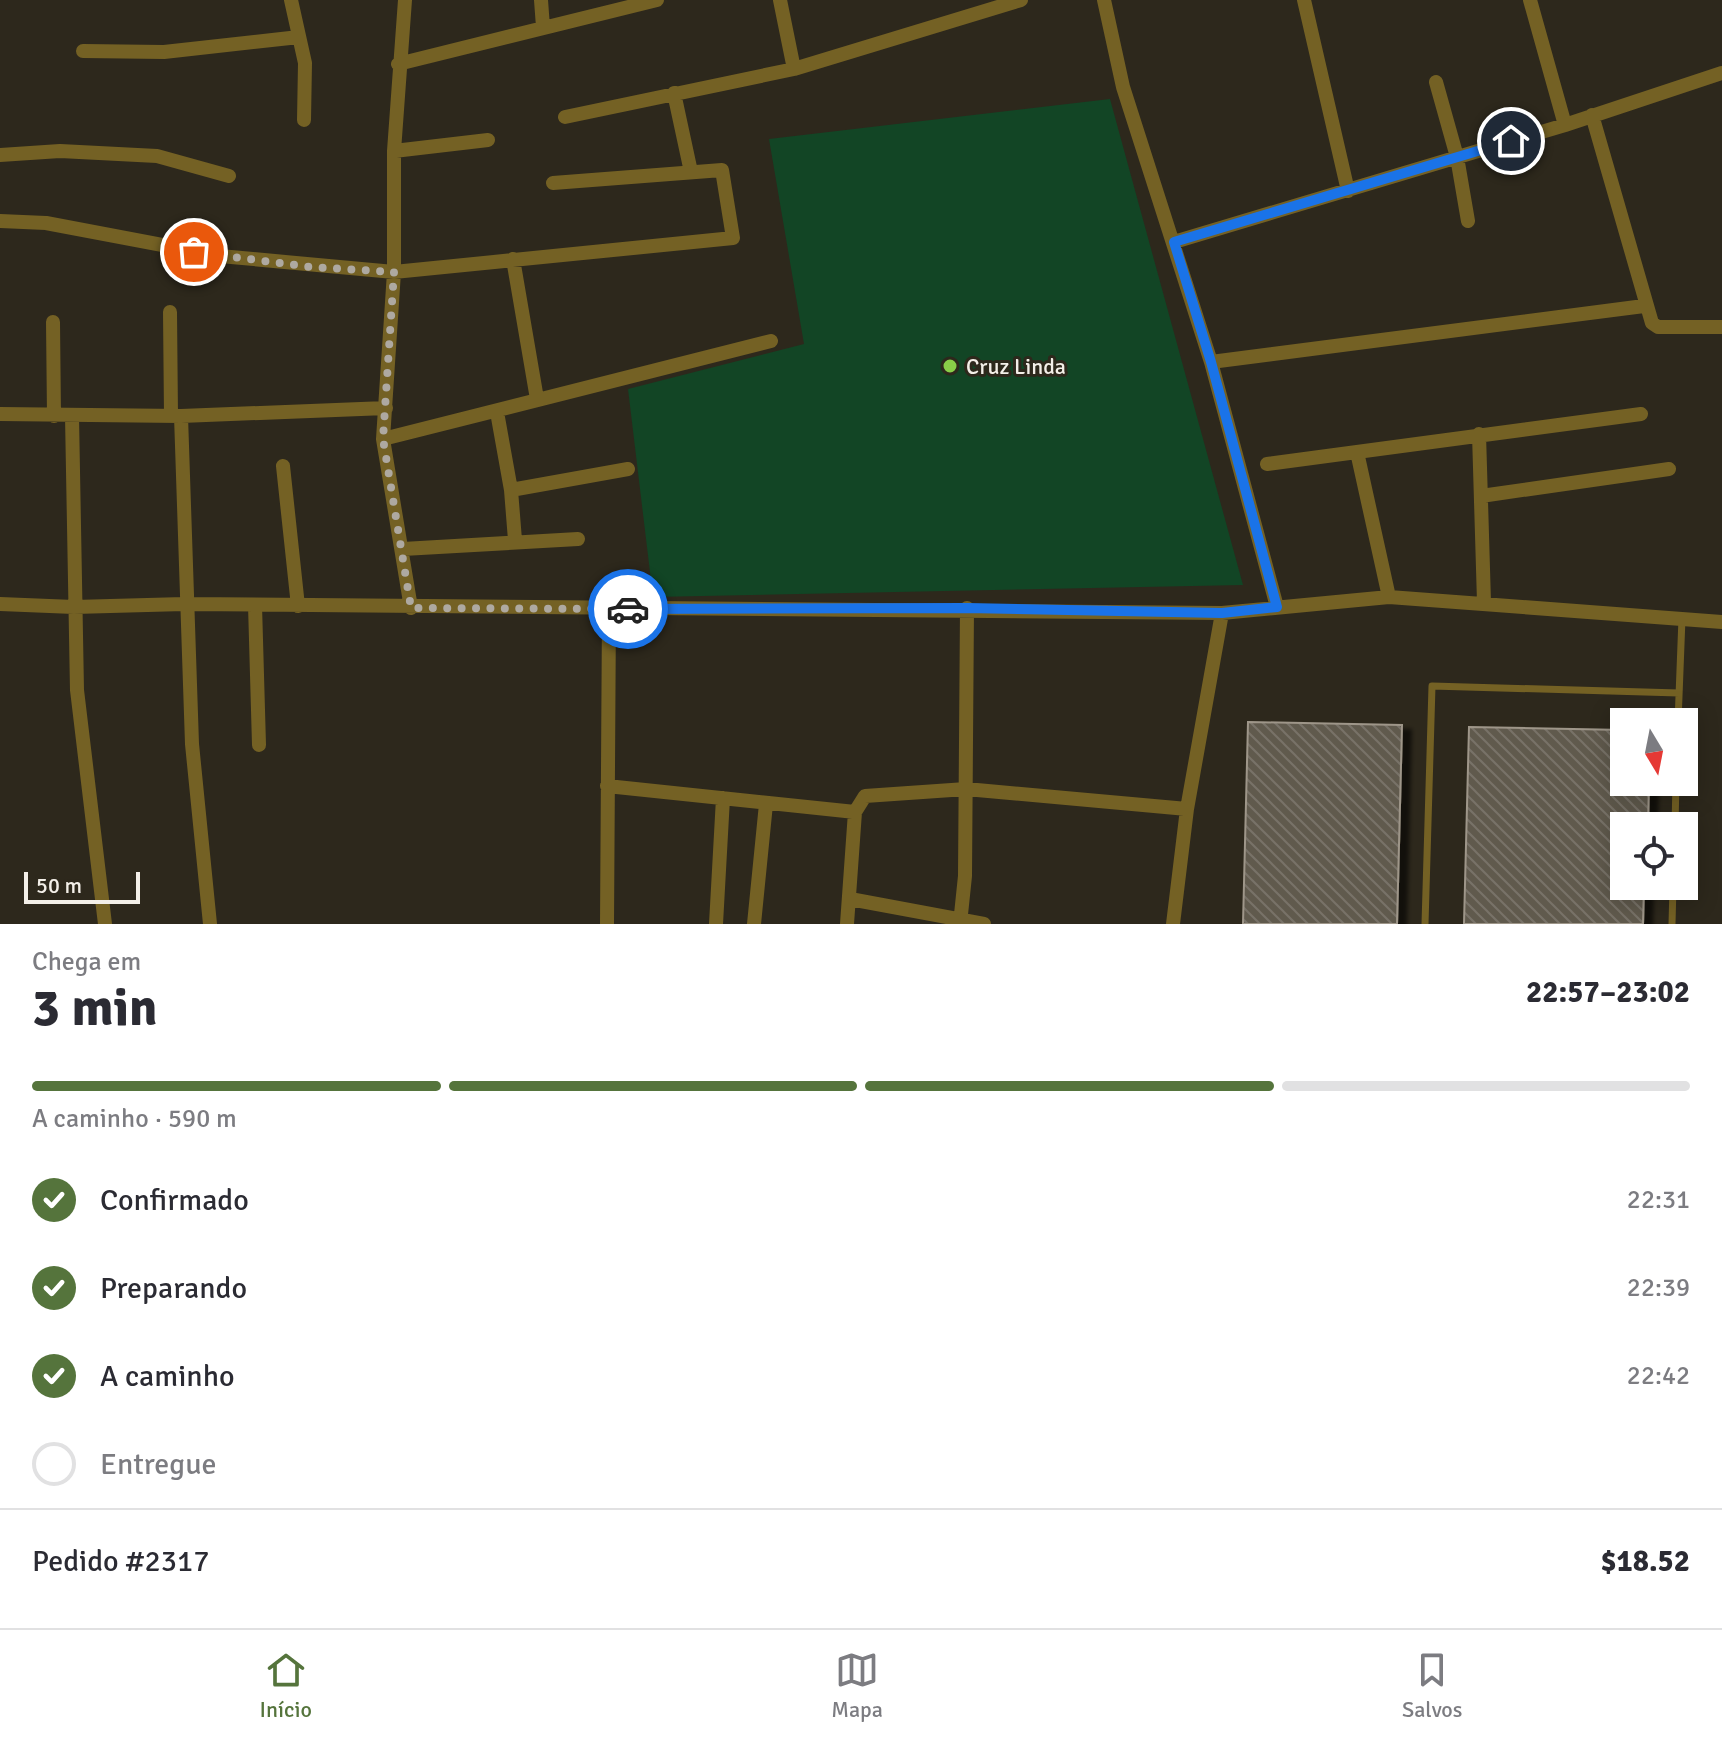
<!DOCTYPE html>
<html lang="pt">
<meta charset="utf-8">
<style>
body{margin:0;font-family:Signika,sans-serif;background:#f7f7f7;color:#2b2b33;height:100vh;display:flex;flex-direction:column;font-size:30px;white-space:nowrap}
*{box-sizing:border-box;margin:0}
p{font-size:26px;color:#7c7c81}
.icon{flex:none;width:44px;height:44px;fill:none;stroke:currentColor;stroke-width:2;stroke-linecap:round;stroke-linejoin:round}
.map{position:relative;height:924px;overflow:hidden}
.sheet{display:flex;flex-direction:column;background:#fff;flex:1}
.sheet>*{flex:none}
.needle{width:52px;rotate:170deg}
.controls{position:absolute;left:1610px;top:708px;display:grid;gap:16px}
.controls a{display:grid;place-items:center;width:88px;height:88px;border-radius:0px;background:#fff;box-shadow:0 4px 20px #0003;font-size:40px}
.scale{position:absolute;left:24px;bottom:20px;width:116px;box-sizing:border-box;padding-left:8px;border:4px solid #f3efe8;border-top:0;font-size:22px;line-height:28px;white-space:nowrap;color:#f3efe8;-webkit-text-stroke:6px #2d281c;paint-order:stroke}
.pin{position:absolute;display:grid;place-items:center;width:68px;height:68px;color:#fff;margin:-34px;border:4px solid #fff;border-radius:50%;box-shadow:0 2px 8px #0007}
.courier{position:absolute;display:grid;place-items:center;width:80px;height:80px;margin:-40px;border:6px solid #1a73e8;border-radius:50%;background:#fff;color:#222;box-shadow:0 2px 10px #0007}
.headline em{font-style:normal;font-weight:700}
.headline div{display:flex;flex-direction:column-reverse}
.headline{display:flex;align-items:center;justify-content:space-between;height:136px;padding:0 32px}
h1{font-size:52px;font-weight:700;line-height:60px}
.bar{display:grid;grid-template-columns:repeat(4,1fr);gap:12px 8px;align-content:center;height:96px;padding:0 32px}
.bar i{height:10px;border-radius:6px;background:#e1e1e2}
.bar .selected{background:#55743c}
.bar p{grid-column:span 4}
.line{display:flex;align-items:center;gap:20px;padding:0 32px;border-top:2px solid #e1e1e2}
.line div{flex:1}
ol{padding:0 32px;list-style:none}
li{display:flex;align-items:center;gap:24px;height:88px}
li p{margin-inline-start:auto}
li .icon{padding:8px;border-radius:50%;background:#55743c;color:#fff;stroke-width:4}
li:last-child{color:#7c7c81}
li i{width:44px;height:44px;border:4px solid #e1e1e2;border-radius:50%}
.dock{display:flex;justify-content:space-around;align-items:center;height:112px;border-top:2px solid #e1e1e2;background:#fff;font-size:22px;color:#7c7c81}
.dock a{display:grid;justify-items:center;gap:4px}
.dock .selected{color:#55743c}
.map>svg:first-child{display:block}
.park{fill:#124525}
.building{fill:url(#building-back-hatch);stroke:#9e9689;stroke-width:2;filter:url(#shadow)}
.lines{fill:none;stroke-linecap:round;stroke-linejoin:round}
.service{stroke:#746124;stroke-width:7}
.minor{stroke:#746124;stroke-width:14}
.done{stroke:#aea9a1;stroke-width:8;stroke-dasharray:0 14.4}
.route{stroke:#1a73e8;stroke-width:10}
.poi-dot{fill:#89ce48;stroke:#2d281c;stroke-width:3}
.labels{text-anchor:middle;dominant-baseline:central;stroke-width:6;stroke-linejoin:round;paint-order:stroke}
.poi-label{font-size:22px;fill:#f3efe8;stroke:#2d281c;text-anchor:start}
</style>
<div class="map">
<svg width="1722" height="924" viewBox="0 0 1722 924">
<defs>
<pattern id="building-back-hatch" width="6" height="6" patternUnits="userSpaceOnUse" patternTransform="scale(2)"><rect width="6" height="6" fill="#615a4e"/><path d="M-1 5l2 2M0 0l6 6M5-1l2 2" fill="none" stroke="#787268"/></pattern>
<filter id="shadow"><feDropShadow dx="9" dy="5" stdDeviation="2" flood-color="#0009"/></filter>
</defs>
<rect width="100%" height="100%" fill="#2d281c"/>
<path class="park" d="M1110,99L1243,585L653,597L628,389L804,344L769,139Z"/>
<path class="building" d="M1248,722L1402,725L1397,924H1243Z
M1469,727L1624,730V782H1649L1648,826H1624V886H1644L1643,924H1464Z"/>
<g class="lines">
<path class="service" d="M1678,722L1682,618
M1675,826L1676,782
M1425,924L1432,686L1679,693
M1672,924L1673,886"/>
<path class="minor" d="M291,0L305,63L304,120
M405,0L394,151V272L383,439L411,608
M541,0L543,27
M780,0L794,69
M1104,0L1123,87L1211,362L1277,607
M1304,0L1348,191
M1530,0L1565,125
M83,51L164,52L299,37
M398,64L657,0
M1436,82L1457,157L1468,221
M674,93L691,172
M1592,115L1652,323L1658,327H1722
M565,117L794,69L1021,0
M394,151L488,140
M0,155L60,151L157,156L229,176
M0,221L46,223L220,256L394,272L733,238L722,170L553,183
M1174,242L1565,125L1722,73
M513,259L537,399
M170,312L171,416
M53,322L54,416
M1211,362L1644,306
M497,412L511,490L515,540
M0,414L181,416L386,408
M72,416L77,690L105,924
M181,416L192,744L210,924
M1479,434L1484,602
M383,439L771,341
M1357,452L1389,597
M1267,464L1641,414
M283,466L298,606
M511,490L628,469
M1481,496L1669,469
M403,549L578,539
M0,604L74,607L184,604L1222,613L1389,597L1722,622
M255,605L259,745
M607,786L855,812
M850,899L984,924
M607,924L609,609
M716,924L723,798
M754,924L766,804
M847,924L855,812L865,796L966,789L1187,809
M960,924L965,876L967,608
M1173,924L1187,809L1222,613"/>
</g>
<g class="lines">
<path class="done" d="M194,252L311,267L394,272L383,439L411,608L628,609"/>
<path class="route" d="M628,609L967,608L1222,613L1277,607L1211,362L1174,242L1511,141"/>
</g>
<circle class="poi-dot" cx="950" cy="366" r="8"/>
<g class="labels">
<g class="poi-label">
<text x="966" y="366">Cruz Linda</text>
</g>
</g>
</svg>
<div class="controls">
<a><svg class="needle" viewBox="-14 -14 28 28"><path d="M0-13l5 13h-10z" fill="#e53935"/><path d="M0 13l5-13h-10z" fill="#7c7c81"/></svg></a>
<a><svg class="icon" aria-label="locate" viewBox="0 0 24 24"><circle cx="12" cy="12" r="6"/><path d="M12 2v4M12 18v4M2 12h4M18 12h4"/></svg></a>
</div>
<div class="scale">50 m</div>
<div class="pin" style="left:194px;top:252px;background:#ea580c"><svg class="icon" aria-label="bag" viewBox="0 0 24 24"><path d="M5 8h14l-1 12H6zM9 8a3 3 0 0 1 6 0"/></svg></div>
<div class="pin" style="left:1511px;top:141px;background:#1f2937"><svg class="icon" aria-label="home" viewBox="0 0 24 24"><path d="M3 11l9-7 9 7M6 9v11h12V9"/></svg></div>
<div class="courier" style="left:628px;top:609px"><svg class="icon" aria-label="car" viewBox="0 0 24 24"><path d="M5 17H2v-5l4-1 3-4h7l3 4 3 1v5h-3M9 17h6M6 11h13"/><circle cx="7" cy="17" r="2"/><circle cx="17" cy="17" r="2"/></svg></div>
</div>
<section class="sheet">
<div class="headline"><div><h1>3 min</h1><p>Chega em</p></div><em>22:57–23:02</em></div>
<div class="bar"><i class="selected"></i><i class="selected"></i><i class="selected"></i><i></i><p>A caminho · 590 m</p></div>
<ol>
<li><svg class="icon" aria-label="check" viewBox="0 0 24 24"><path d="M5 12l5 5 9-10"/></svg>Confirmado<p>22:31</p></li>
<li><svg class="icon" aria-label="check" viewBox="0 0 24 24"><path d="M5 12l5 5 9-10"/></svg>Preparando<p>22:39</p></li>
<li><svg class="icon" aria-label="check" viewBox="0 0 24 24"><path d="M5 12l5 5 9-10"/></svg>A caminho<p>22:42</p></li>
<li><i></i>Entregue</li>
</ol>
<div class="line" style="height:104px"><div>Pedido #2317</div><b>$18.52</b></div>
</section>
<nav class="dock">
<a class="selected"><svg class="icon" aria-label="home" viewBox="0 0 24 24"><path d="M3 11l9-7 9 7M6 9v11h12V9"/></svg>Início</a>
<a><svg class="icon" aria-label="map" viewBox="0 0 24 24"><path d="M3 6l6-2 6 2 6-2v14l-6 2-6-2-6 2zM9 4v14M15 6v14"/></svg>Mapa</a>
<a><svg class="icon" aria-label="saved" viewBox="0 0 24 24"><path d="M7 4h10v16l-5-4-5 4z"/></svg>Salvos</a>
</nav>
